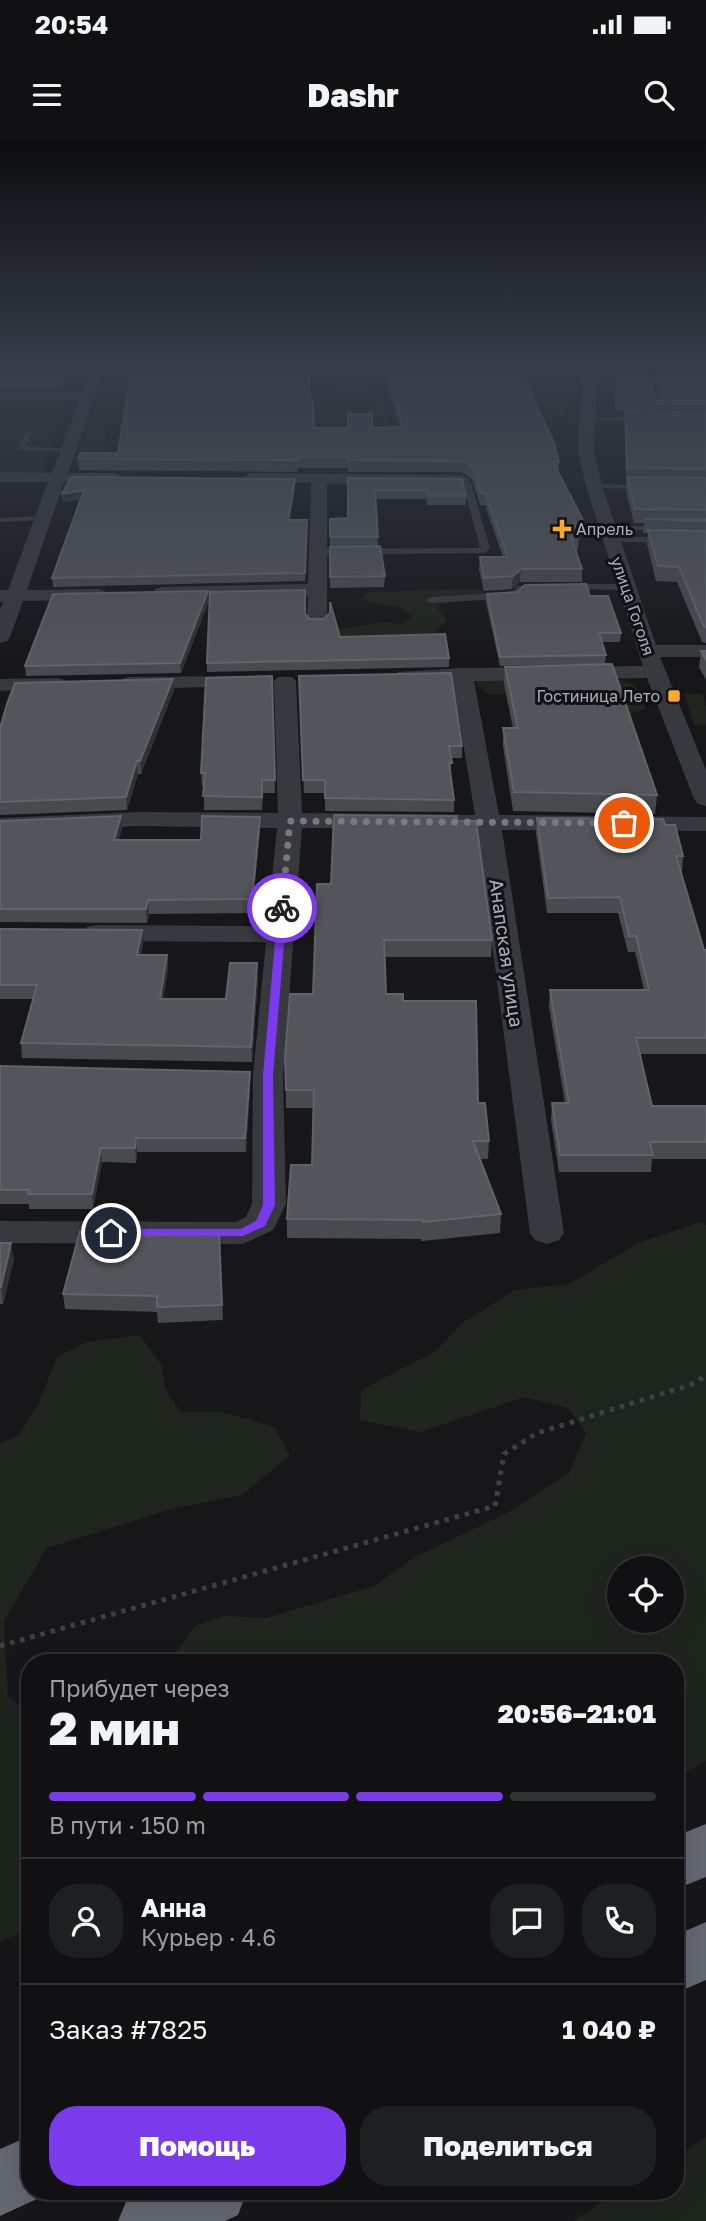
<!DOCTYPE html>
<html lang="ru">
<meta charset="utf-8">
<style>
body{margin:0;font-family:"Golos Text",sans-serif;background:#1e1f21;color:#f1f3f6;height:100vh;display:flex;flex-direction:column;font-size:26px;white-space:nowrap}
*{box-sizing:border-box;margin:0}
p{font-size:23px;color:#9c9da0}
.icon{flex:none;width:38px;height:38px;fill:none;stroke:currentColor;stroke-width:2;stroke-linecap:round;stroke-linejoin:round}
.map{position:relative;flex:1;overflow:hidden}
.details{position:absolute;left:21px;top:1514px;width:663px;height:546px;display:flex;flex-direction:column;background:#111113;border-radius:28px;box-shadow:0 7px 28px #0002,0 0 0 2px #303133}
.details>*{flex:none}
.tools{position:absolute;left:607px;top:1416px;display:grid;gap:14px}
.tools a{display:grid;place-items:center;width:77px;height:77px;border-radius:50%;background:#111113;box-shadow:0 7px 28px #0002,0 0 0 2px #303133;font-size:35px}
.pin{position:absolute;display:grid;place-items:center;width:60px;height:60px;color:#fff;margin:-30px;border:4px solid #fff;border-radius:50%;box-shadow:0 2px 7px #0007}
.courier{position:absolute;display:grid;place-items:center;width:70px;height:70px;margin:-35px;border:5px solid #7c3aed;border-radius:50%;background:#fff;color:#222;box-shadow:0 2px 9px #0007}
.head em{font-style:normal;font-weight:800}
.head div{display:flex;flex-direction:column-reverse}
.head{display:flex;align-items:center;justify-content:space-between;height:119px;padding:0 28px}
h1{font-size:46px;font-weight:800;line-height:52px}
.bar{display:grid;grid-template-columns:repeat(4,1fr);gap:10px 7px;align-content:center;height:84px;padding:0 28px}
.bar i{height:9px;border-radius:5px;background:#303133}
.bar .selected{background:#7c3aed}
.bar p{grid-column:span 4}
.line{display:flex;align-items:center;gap:18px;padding:0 28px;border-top:2px solid #303133}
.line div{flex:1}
.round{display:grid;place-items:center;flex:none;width:74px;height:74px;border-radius:28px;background:#1e1f21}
.cta{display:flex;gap:14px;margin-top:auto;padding:14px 28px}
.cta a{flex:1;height:80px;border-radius:28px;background:#7c3aed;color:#fff;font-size:28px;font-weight:800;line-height:80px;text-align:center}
.cta a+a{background:#1e1f21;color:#f1f3f6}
.status{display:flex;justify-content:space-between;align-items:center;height:49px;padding:0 35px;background:#111113;direction:ltr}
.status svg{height:19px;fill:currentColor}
header{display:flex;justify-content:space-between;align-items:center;height:91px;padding:0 28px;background:#111113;font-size:32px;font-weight:800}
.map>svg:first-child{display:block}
.built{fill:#232326}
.green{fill:#1d251d;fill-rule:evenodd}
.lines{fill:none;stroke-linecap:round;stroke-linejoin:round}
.path-far1{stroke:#3e4046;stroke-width:2;stroke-dasharray:2 2.5;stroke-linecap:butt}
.path{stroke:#3e4046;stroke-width:5;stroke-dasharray:4.5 6;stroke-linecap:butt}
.lane{fill:#38393f;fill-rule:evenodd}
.street{fill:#38393f;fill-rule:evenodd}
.highway{fill:#636870;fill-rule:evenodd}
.wall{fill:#484a4e}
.shaded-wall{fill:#303134}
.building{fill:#53555a;stroke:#606369;stroke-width:2}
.route{fill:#7c3aed}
.done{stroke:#757a82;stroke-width:7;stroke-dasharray:0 12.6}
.poi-dot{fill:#fea92a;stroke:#121214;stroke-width:2.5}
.labels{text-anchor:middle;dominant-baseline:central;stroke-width:6;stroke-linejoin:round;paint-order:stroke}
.far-poi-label{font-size:16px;fill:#a8afba;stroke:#121214;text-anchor:start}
.far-street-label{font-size:16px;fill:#a8afba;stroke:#121214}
.street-label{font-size:19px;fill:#a8afba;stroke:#121214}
</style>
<div class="status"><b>20:54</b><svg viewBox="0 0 49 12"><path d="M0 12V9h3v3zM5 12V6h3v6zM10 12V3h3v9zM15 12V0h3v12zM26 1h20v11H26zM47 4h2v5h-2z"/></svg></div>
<header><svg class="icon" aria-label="menu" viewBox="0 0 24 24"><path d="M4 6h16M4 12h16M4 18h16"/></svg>Dashr<svg class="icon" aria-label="search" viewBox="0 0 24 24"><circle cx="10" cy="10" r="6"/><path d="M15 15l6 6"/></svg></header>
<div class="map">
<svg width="706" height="2081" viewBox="0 0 706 2081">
<rect width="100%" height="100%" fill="#171719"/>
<path class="built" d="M0,261H69L41,333H0Z"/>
<path class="green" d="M109,225H124L122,230L110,238L115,246L132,253C127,263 123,264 116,271C106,281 108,299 105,311L149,314L131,323H74Z
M576,225H612L626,229L621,232L605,229L609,236L603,240L606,243L598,244L619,242L626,247L600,252L567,250L566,281L543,278L542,266H502C518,254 535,240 554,233C561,230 568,232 575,229Z
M0,261H45L47,267L66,269L51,307L0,309Z
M367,263H384L390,269L384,276L325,275L321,271L345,269Z
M478,449L496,455L492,461L467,460L441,464L437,468L447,480L434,493L372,498L323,496V492L384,482L402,484L412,477L404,469L360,459L369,452Z
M598,536C618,539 646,541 645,568C613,588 574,558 541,555C523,553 505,556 487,554L476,543L479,539Z
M684,554H702L706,566V585H694Z
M700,1082L706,1085V1621L676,1637V1522H168L195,1486L224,1476L266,1478L374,1446L415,1417L507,1373L569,1333L586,1293L568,1268L524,1257L421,1292L360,1280L361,1250L436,1211L462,1183L515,1150L569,1144L638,1103ZM620,1428H672V1480H620Z
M140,1195L162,1226L165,1248L181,1272H223L275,1287L290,1316L242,1355L175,1368L47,1408L4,1481L8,1556L30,1573V1790L0,1801V1303L18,1296L39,1262L57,1217L87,1202Z
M706,1997V2081H573L620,2051H676V2017Z"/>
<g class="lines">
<path class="path-far1" d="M306,237L369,251L382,260
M385,292L382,260L394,259"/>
<path class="path" d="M0,1506L495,1366L504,1314L537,1293L690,1245L706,1236"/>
<path class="lane" d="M590,233L651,236L661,269L658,271L655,269L646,239L588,236Z
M586,277H645L648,279L645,281L588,280Z
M26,290L33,292L25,306L74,309L70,311L17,310Z
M462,338L471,343L490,408L485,413L317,415L313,412L317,409L480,408L463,344L458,340Z
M594,344L648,345L652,347L648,349L591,348Z
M46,376L43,380L0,382V378Z
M605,386H706V390H605Z
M608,397H706V403L611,402L607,399Z
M543,444L546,445V449L523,451L516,458L431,463L426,460L431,457L513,452L517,446Z
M566,444H626L630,447L626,450L563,449V445Z"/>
<path class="street" d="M0,225H106L68,333H116L124,338L116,343L64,342L27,450L98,449L105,451L108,455L105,459L23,461L10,497L7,501L0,503V470L3,462H0V450H8L48,342H0V332L52,333L79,260H0V252H82L89,233H0Z
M583,225H597L594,311L602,346L656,505H706V517H660L706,630V666L698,664L694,659L647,538L474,541L499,675L706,677V691L502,690L564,1093L559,1100L547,1104L535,1100L530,1093L477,689L302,688L283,935L286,1064L273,1090L243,1104L0,1103V1081L236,1082L246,1077L252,1064L253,935L266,802L97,801L87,799L83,793L87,787L97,785L267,786L277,688L140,686L0,692V678L140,672L278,673L274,541L278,537H292L296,541L302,673L475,675L453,542H405L398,540L395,536L398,532L462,528L643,526L586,346L578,311Z
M251,333L462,335L470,340L462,345L327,344V481L324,485H310L307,481L308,456L155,457L153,453L155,449L162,447L308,444L311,343L245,341L243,338Z
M250,536L257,538L261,542L257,546L129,549L122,547L118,543L122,539L129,537Z
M58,538L65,540L69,544L65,548L0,551V539Z"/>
<path class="highway" d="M706,1684V1737L676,1749V1696Z
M706,1782V1840L676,1853V1795Z
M30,1996V2051H54L0,2076V2009Z
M141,2051H247L238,2075L225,2081H118L128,2057Z"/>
</g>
<path class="wall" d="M616,225H650L649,233H646L656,260L661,261L654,236L655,225H706V503L702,502L677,442L656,441L647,404L648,393H643L644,383H634L626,351L627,342H626L625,275H624V271H615Z
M0,229L69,236L61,249H0Z
M388,236L559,322V333L585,384L584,396H579L578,410H576L582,429V442H520L512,449L484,451L479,430L480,417H503L485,365H480L472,339L462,332H348V328H298L297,332L79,330L78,319L118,313L310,259L314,288L400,287L388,246Z
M348,338L466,356V365H427L426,359H375L378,406H330V379L348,378Z
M295,346L290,380H307L305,441L53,447L52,438L81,359L63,362L62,354Z
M330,407L385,436L384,447L330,448Z
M487,454L590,456L621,493L620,502H602L606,515L605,524L500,526L486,462Z
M209,460L181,533L26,536L25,526Z
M305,474L310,479L340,497L449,518V527L207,532V523Z
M701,511H706V540L699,527Z
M505,527L657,655L655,674L513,671L503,606V588H513L504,544Z
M272,536L275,653H263L262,670H204V646H202L201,633Z
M299,536L462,606V618H451V635L454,660V672L325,671V653H304Z
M174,550L141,634H138L127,670L0,675V588Z
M537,678L665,685L683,716L682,731H681L704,810H706V914H640L652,966H706V1019H652L651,1032H559L551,980L552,963H565L549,867L550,850H644L635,812H628L618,773H547L536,693Z
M0,681L122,689L118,700H201L260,690L252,773L149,774L147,783L0,782Z
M457,681L492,800L491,817H384L386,854L403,861L478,963L489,1001L488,1019H480L501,1074L500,1093L422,1101L421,1099L287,1098V1079L312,1025L313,968H286L285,917L313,854L331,744Z
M0,789L142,790L143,804L141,815H167L168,829L163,859H226L258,838L252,922L22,918L21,903L33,859H0Z
M0,926L250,947L246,1012H137L136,1023L102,1022L93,1069H29V1064H0Z
M219,1092L223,1180L158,1183L157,1172L65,1169L63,1154L128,1097Z
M0,1103L14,1119L3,1164H0Z"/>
<path class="shaded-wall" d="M69,229V236L61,249V243Z
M295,339V346L289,388L288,380Z
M84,350L85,358L63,362L62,354Z
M521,429L520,442L512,449L513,436Z
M208,451L209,460L181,533L180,523Z
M173,539L174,550L141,634L140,621Z
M137,621L138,634L127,670L126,657Z
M121,676L122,689L115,714L114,700Z
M260,677V690L252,773V759Z
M148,760L149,774L147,783L146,769Z
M142,790L143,804L138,829L137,815Z
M167,815L168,829L161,874L160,859Z
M257,823L258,838L252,922L251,907Z
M250,932V947L246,1012L245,998Z
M136,998L137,1012L136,1023L135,1008Z
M101,1008L102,1022L93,1069L92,1054Z
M11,1103L14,1119L3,1164L1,1147Z"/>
<path class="building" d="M132,225H309L310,259H313L314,288H348V274H372V288L403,287L388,236L397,225H518L554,303L559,322H553L585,384H574L579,397H571L582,429H521L513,436L484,438L480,417H508L485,353H481L473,327L462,321L348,320V316L297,317V320L78,319L81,313H118Z
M617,225H650V229L617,227Z
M655,225H706V252H663Z
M617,228L645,230L656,260L706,261V264L625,263V259H616Z
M0,229H69L61,243H0Z
M625,271L706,273V329L627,328Z
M71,337L295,339L288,380H307L305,433L52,438L84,350L62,354Z
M627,337L706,338V370L635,369Z
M348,338L462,339L466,356H428L427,350H375L378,397H330V379L348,378Z
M645,379H706V381Z
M648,390L706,391V487H704L679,427L658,426Z
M380,406L385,436L330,437V407Z
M586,444L590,456H608L621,493H599L606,515L500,517L487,454L517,452L525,445Z
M305,450V474L310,479H324L330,473V462L340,497L445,494L449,518L207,523L210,452Z
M208,451L180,523L25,526L53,454Z
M701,511H706V520Z
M612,524L657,655L514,652L503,588H518L505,527Z
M451,533L462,606H449L452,623H449L454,660L325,658V640H303L299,536Z
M272,536L275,640H262V657L203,656L205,633H201L206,538Z
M173,539L140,621H137L126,657L0,662V588L7,564L15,543Z
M334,675L457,676V681H476L492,800H384L386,854H403V861H476L478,963H485L489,1001H473L501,1074L423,1082L422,1080L287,1079L291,1025H312L314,950H286L285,917L290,854H313L317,744H331Z
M121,676L114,700H201L202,676L260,677L252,759L148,760L146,769H0V681Z
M537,678L663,679L665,685H675L683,716H676L704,810H706V898H636L652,966H706V1002H650L653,1015H560L552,963H569L550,850H649L636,796H629L620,757L548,758Z
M0,789L142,790L137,815H167L160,859H226L230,823H257L251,907L21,903L37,845H0Z
M0,926L250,932L245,998H136L135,1008H101L92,1054H28L29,1050H0Z
M80,1091H128L127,1097L219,1092L222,1165L157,1167V1156L63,1154Z
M0,1103H11L1,1147H0Z"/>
<linearGradient id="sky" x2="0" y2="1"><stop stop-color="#0d0d0e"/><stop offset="0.44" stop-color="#363c49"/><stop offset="1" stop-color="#363c49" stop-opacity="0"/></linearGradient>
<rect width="706" height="516" fill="url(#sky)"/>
<path class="route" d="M282,766L287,768L273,935L275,1065L265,1086L243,1096L107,1095V1090L111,1089H241L256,1081L263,1065V935L278,768Z"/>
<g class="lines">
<path class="done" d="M282,768L290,681L624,683"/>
</g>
<g class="poi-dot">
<path d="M558.5 378.5h7v7h7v7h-7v7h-7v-7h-7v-7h7z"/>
<rect x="667" y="549" width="14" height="14" rx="3.5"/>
</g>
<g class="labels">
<g class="far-poi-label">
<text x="576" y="389">Апрель</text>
<text x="660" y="556" text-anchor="end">Гостиница Лето</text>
</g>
<g class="far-street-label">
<text transform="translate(633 466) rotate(71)">улица Гоголя</text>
</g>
<g class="street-label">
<text transform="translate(507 813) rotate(82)">Анапская улица</text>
</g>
</g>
</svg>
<div class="tools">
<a><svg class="icon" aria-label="locate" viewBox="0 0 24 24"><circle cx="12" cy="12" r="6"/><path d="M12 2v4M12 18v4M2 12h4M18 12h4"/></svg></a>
</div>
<div class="pin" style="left:624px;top:683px;background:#ea580c"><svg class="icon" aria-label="bag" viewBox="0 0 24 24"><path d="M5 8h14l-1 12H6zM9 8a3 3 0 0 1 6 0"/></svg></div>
<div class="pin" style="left:111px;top:1093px;background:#1f2937"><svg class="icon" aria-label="home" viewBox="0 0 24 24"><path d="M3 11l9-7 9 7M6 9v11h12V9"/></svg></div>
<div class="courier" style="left:282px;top:768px"><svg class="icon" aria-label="bike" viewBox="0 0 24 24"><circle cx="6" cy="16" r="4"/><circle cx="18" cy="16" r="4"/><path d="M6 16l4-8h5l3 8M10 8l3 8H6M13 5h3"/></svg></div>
<section class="details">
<div class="head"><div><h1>2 мин</h1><p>Прибудет через</p></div><em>20:56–21:01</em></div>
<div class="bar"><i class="selected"></i><i class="selected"></i><i class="selected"></i><i></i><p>В пути · 150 m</p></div>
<div class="line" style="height:126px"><a class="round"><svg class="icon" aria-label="person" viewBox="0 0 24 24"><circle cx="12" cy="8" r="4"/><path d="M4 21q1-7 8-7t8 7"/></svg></a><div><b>Анна</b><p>Курьер · 4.6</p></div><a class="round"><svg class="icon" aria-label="chat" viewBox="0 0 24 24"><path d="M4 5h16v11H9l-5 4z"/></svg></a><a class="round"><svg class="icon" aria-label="phone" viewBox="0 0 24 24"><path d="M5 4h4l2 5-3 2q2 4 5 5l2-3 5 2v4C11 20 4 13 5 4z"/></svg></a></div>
<div class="line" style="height:91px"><div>Заказ #7825</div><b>1 040 ₽</b></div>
<div class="cta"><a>Помощь</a><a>Поделиться</a></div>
</section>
</div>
